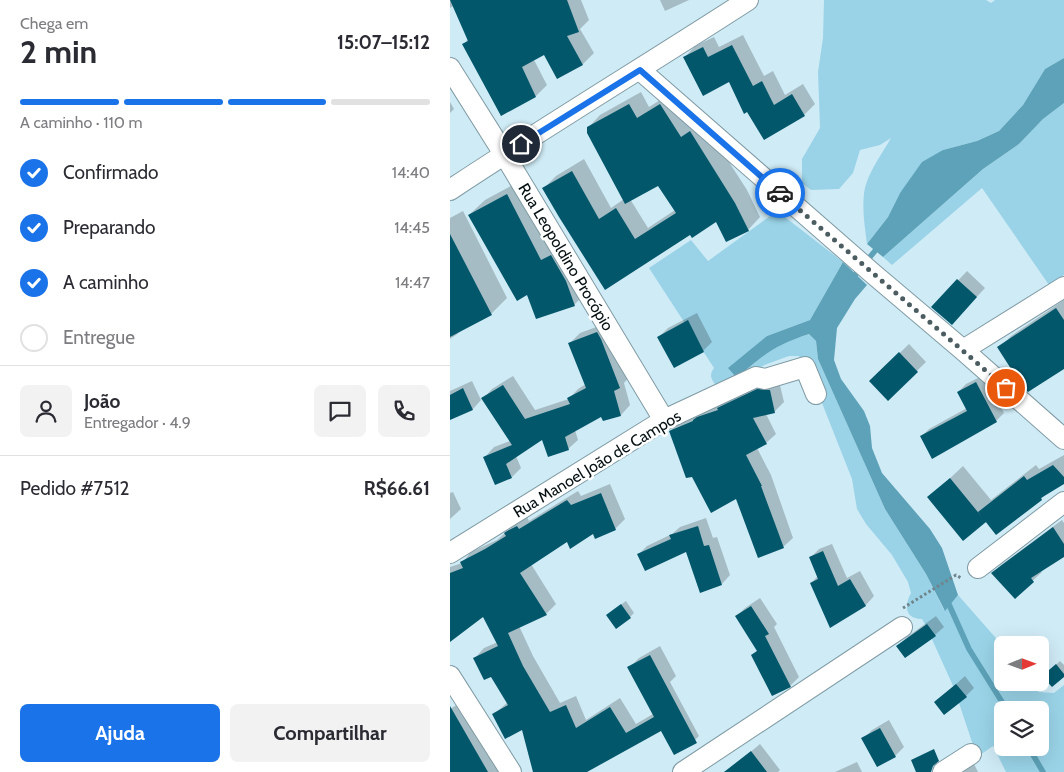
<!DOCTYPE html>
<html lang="pt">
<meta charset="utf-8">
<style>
body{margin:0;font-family:Cabin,sans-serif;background:#f2f2f3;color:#2b2b33;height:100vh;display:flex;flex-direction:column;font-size:19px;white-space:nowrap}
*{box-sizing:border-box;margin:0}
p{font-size:16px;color:#7c7c81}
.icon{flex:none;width:28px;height:28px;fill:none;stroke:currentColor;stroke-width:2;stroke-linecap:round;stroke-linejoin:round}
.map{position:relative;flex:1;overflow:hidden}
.details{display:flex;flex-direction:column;background:#fff;width:450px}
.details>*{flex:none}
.needle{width:32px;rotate:89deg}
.controls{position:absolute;left:544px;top:636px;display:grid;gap:10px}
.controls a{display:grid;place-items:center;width:55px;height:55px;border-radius:8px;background:#fff;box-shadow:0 5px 20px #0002;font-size:25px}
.pin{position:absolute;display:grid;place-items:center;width:42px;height:42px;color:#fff;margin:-21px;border:2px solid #fff;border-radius:50%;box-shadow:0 1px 5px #0007}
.courier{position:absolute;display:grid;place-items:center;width:50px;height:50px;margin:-25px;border:4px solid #1a73e8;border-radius:50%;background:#fff;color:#222;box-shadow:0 1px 6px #0007}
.overview em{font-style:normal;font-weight:700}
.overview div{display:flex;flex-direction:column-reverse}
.overview{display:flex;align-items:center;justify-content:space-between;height:85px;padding:0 20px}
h1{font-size:32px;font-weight:700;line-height:38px}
.bar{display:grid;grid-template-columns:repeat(4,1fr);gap:8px 5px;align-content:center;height:60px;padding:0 20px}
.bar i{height:6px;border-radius:4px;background:#e1e1e2}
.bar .current{background:#1a73e8}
.bar p{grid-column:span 4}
.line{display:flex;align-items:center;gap:12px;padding:0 20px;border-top:1px solid #e1e1e2}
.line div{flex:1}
.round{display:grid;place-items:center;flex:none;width:52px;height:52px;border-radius:8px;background:#f2f2f3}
ol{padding:0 20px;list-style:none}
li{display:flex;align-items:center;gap:15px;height:55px}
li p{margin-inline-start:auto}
li .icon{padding:5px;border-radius:50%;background:#1a73e8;color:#fff;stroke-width:4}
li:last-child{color:#7c7c81}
li i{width:28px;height:28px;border:2px solid #e1e1e2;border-radius:50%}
.cta{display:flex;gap:10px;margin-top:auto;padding:10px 20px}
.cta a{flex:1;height:58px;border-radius:8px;background:#1a73e8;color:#fff;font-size:20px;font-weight:700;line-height:58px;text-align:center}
.cta a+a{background:#f2f2f3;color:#2b2b33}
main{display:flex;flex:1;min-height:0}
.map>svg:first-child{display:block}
.green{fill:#9ad3e7;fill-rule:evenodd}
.water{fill:#5da2b8}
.shadow{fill:#0003;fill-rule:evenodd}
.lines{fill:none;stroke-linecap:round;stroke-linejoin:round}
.stream{stroke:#5da2b8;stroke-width:5.5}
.building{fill:#03576b}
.minor-casing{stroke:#809ba4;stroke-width:22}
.path{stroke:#70848b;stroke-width:3;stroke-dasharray:2.5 2.5;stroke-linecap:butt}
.minor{stroke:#fff;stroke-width:20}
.done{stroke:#4c5d62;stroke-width:5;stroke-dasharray:0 9}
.route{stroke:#1a73e8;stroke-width:6}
.labels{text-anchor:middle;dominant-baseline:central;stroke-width:5;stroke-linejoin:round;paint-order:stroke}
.street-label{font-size:16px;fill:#061013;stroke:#fff}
</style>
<main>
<section class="details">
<div class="overview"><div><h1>2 min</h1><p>Chega em</p></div><em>15:07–15:12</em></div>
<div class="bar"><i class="current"></i><i class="current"></i><i class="current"></i><i></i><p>A caminho · 110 m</p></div>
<ol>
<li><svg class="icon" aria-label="check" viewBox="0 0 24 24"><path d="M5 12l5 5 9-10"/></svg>Confirmado<p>14:40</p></li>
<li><svg class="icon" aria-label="check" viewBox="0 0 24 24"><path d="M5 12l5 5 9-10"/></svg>Preparando<p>14:45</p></li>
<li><svg class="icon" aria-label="check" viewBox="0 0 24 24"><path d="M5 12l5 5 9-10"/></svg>A caminho<p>14:47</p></li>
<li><i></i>Entregue</li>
</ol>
<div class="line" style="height:90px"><a class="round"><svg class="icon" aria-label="person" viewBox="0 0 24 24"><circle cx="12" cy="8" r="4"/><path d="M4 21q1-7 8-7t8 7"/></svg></a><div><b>João</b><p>Entregador · 4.9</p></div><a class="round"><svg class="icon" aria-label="chat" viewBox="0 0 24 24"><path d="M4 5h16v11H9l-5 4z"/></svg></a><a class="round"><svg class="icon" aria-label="phone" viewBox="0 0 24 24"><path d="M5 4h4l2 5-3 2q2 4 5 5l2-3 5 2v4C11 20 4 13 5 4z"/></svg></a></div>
<div class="line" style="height:65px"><div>Pedido #7512</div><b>R$66.61</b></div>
<div class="cta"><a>Ajuda</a><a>Compartilhar</a></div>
</section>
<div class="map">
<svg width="614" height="772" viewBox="0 0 614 772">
<rect width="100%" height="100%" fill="#cfebf6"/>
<path class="green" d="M374,0H536L541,3L545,0H614V58L595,69L573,105L549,131L527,141L493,150L450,193L438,217L417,244C415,228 412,210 414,194C416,175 432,154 441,138L430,145L410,150L403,173L389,189L361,190L352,183V159L370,128L368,72L373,38Z
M614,103V275L599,285L532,188L442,265L433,257L533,169L569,144L593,119Z
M327,211L393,262L360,320L317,336L287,378C313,355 325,344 359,334L366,341L368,359L435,509L476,574L494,610L508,595L552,645V682L580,683L589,692L604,693L614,685V772H556L543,746L527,757L504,688L476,626L472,619C455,619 454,606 461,593L458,582L442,555L416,524L407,509L402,479L370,398L371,383L368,371L359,361L348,356H339L317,364L267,387C262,380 258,376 264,368L199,268L241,240L258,261ZM552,710H590V748H552Z"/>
<path class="water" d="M614,58V103L593,119L569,144L533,169L433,257L417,244L438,217L450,193L472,162L493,150L527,141L549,131L573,105L595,69Z
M393,262L417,285L405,299L387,328L384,360L391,379L414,411L420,426L422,448L432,473L480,529L492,548L508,595L495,611L476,574L435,509L368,359L366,341L359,334C325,345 313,355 287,378L278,368L317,336L360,320Z"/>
<path class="shadow" d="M0,0H131L139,20L130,29L144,53L133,64L108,78L95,54L84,60L97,85L86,96L51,114L14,44L18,39L3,6L0,8Z
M210,0H239L215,11Z
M293,35L314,76L323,71L335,95L353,84L365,104L354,115L315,139L280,80L235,57L245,46L264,37L269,47Z
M191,92L199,107L223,92L252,120L297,190L310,217L298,230L266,220L240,233L156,288L94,188L106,176L134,159L161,208L174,199L138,128L150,115ZM208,184L225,210L198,228L180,199Z
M0,102L4,109L0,113Z
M72,180L140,289L124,305L78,293L19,215L35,200Z
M13,211L57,298L41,314L14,328L6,335L0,339V218Z
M517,271L535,288L510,315L483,307Z
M614,300V367L578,390L549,348L561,336Z
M247,313L262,342L253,351L225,367L209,337L218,328Z
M157,323L179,377L174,383L180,405L171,415L154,420L152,415L125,430L128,440L118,449L93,438L66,456L71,468L62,477L35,457L44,447L60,441L33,399L42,389L63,376L85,410L119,399L128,389L136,384L120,343L130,333Z
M459,344L476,362L438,399L421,381Z
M534,375L554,413L546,421L472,436L479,429L517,408L508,392L516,384Z
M318,380L329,381L334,402L324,412L316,414L326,434L316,443L307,448L321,475L343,538L333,547L287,498L220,431L230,421Z
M22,381L31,400L23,409L0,419V391Z
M614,455V483L598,492L591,499L536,520L479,498L513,466L541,500L586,465L589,469Z
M160,484L175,519L165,529L144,533L117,541L81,564L106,604L96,614L69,626L83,656L110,703L126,696L136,720L170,698L186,724L203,714L179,668L189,658L210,646L226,676L220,682L249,736L239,746L212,729L134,772H84L73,728L44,714L58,702L41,675L25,658L34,648L48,642L34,615L0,629V567L12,563L21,552L47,540L68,522L77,517L79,521L128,491L131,496Z
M3,492L11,509L0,519V493Z
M256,518L263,538L267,537L280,575L272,584L237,550L189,554L197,546L222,534L230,527Z
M612,520L614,523V556L590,571L592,572L565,597L543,573L551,565Z
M382,544L397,578L410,571L424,596L416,605L380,626L361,583L368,576L360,558L369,549Z
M310,598L327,624L324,627L349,677L340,686L303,655L308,650L287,616L295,608Z
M176,601L184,613L180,617L162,611Z
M486,616L494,627L485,635L448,646L457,637Z
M610,661L614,665V675L602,685L598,672Z
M515,676L524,688L516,696L486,702Z
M13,701L61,772H0V709Z
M439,720L454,747L445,756L413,739L422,730Z
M310,744L330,770L328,772H289L285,765Z
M407,762L412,772H385Z
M524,764L528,772H512Z"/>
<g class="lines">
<path class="stream" d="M402,279L429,246
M497,600L519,649L557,710
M579,748L593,772"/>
</g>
<path class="building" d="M0,0H117L129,32L117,36L133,65L107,79L94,55L72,67L86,97L51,116L12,44L18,41Z
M282,45L303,86L312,81L324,105L342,94L355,116L314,140L297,112L294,114L279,82L253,96L233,57L253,47L258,57Z
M179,104L187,118L210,104L231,137L240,131L285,203L299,231L276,242L266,222L242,238L240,235L155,290L109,217L92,188L122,171L149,219L166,208L185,239L226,213L208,186L175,204L137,133V127Z
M57,194L91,260L101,255L116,281L125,306L86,319L77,295L67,301L18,215Z
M0,234L42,315L0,337Z
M507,279L527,297L502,325L481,307Z
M606,308L614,320V369L578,392L572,386L547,347Z
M238,320L254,352L224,368L207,337Z
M147,332L151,339L170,388L164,391L171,416L153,421L151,417L115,437L119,450L98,457L92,440L56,464L62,478L45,485L33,457L62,445L31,398L53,385L75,419L120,404L117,398L136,388L118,343Z
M449,352L468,372L438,401L419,381Z
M526,382L547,422L482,459L470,436L517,411L507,392Z
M13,388L23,410L0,420V395Z
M307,389L320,390L325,413L303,418L317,444L296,455L312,486H311L334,548L308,558L286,499L261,513L242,477L236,478L219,431L243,421V420L247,417L268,410L267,408Z
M603,465L614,477V484L591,498L592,500L546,535L528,512L574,476L577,480Z
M500,478L536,522L513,541L477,497Z
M151,493L166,530L145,539L143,534L120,549L117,542L70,573L97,615L58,633L73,666L100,712L116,705L126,728L160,707L176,733L204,717L177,667L200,655L247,743L224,755L211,731L137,772H83L72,730L55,739L42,714L58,705L41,677L34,680L23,658L48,646L33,617L0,642V573L13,568L10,562L35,549L56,536L54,533L57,531L67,526L69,529L117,500L121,505Z
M248,526L254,546L259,545L272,585L250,593L236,552L195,571L187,554L221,539L219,535Z
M603,527L614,544V557L581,578L584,582L565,599L541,573Z
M373,551L388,586L400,579L416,606L380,628L360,583L368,579L359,557Z
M171,604L181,618L166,629L156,615Z
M301,606L319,634L315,636L341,687L322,696L301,655L307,651L285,616Z
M477,624L486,636L455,658L446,646Z
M606,664L614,674V677L602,687L592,676Z
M506,684L517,697L494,715L484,702Z
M0,706L38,772H0Z
M430,728L446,757L427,767L411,738Z
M484,749L489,761L483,766L481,772H466L461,760Z
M301,751L317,772H274Z"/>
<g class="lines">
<defs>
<path id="minor" d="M0,68L54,154L214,420
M190,70L421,272L513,350L614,439
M0,190C98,125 199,64 298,0
M513,350L614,287
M0,553L214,420L306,377L315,379L355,367L366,394
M528,568L614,502
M0,676L61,772
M233,772L452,627
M493,772L521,754"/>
</defs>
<use href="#minor" class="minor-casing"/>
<path class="path" d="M453,608L506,575L511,578"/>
<use href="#minor" class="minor"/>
</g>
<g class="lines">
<path class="done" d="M330,193L556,388"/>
<path class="route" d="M71,144L190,70L330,193"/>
</g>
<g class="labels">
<g class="street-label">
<text transform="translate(116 257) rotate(59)">Rua Leopoldino Procópio</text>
<text transform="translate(147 464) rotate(-31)">Rua Manoel João de Campos</text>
</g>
</g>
</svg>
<div class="controls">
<a><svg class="needle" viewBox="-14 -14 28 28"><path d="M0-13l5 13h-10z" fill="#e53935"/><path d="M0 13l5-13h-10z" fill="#7c7c81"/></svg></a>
<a><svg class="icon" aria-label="layers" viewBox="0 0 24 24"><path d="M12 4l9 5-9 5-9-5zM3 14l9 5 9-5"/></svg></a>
</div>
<div class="pin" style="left:556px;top:388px;background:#ea580c"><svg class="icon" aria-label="bag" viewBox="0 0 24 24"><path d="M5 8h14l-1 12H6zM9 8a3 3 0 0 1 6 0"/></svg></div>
<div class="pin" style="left:71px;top:144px;background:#1f2937"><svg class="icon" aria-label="home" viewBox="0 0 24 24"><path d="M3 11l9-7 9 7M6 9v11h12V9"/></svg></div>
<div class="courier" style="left:330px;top:193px"><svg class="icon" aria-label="car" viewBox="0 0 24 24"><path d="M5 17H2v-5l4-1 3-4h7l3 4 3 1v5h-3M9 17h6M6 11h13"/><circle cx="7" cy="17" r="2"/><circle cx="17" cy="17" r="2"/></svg></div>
</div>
</main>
